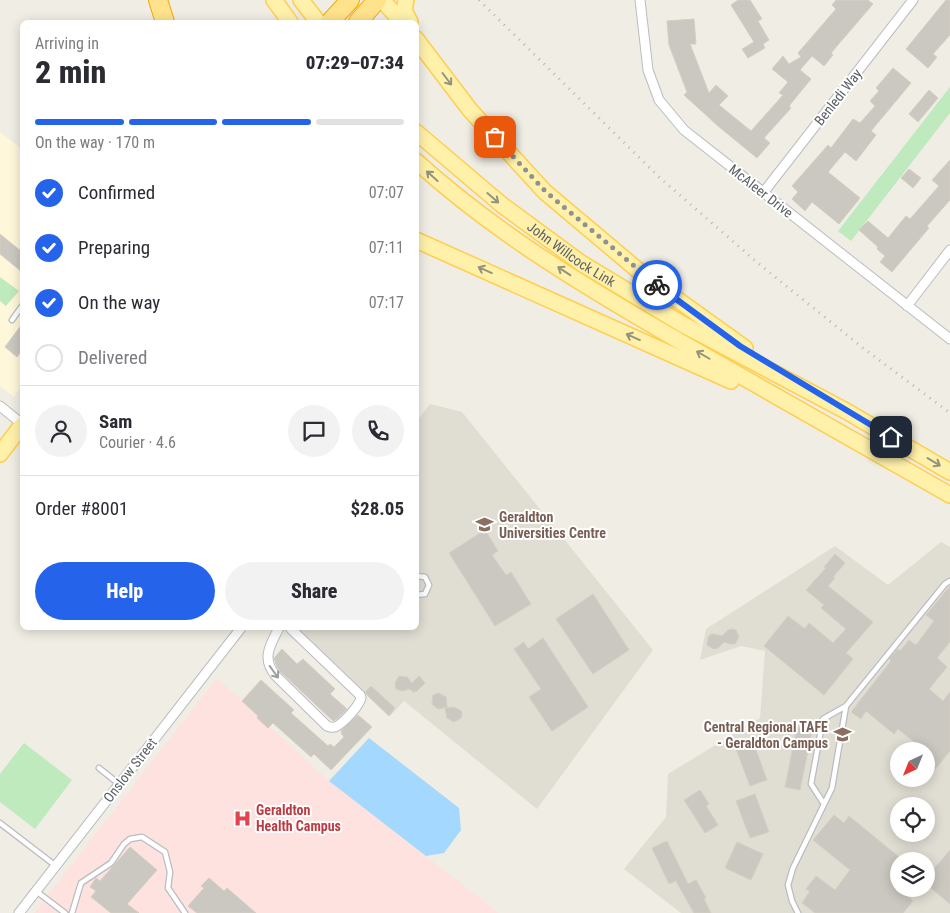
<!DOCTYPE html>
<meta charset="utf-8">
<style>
body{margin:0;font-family:"Roboto Condensed",sans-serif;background:#f2f2f3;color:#2b2b33;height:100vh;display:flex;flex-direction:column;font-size:19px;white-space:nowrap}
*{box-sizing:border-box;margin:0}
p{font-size:16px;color:#7c7c81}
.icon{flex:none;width:28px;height:28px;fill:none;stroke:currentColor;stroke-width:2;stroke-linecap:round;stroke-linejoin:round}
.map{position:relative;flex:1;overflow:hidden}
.drawer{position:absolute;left:20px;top:20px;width:399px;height:610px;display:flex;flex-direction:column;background:#fff;border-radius:8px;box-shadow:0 2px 12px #0003}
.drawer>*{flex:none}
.needle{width:32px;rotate:223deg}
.tools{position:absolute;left:890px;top:742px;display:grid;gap:10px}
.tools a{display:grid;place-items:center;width:45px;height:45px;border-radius:50%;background:#fff;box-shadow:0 2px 12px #0003;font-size:25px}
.pin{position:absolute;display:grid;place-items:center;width:42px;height:42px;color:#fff;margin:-21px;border-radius:10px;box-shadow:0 2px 8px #0006}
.courier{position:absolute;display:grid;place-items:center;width:50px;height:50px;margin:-25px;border:4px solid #2563eb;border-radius:50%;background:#fff;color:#222;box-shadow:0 1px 6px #0007}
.headline em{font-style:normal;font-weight:800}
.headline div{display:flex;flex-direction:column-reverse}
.headline{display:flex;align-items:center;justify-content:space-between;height:85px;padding:0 15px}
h1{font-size:32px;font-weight:800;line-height:38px}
.bar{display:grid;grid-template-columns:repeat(4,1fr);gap:8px 5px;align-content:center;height:60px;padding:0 15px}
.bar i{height:6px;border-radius:4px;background:#e1e1e2}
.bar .on{background:#2563eb}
.bar p{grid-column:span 4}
.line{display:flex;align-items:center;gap:12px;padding:0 15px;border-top:1px solid #e1e1e2}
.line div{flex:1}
.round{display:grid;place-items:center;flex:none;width:52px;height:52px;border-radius:26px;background:#f2f2f3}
ol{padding:0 15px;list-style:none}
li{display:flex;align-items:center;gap:15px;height:55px}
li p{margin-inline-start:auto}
li .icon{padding:5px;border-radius:50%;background:#2563eb;color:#fff;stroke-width:4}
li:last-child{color:#7c7c81}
li i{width:28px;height:28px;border:2px solid #e1e1e2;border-radius:50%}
.cta{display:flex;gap:10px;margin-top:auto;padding:10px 15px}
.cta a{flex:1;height:58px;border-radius:30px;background:#2563eb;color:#fff;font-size:20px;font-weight:800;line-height:58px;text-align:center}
.cta a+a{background:#f2f2f3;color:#2b2b33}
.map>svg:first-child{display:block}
.commercial{fill:#fff7da}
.education{fill:#e0ddd3;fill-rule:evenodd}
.medical{fill:#fee2df}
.green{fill:#beeabe}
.water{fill:#a5d8ff}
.building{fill:#cbc8c1;stroke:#d5cfc2}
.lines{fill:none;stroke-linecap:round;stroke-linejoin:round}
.lane-casing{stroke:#b9bcc1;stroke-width:7}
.street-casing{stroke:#b9bcc1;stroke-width:11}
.primary-casing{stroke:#ffce4e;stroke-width:18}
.highway-casing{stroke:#f4a800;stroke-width:20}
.lane{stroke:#fff;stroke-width:4.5}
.street{stroke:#fff;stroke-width:9}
.primary{stroke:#fff1aa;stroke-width:15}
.highway{stroke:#ffe28c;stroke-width:18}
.rail{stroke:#b6b7b7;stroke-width:3;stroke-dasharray:1 6;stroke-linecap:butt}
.oneway{stroke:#95937e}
.oneway2{stroke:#9da0a3}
.done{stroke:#909192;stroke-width:5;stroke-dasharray:0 9}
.route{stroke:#2563eb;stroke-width:6}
.labels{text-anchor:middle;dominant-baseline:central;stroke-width:4;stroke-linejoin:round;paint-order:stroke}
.street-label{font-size:14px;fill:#5c6066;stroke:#fff}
.education-label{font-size:14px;font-weight:bold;fill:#785e54;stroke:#fff;text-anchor:start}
.health-label{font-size:14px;font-weight:bold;fill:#be3a42;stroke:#fff;text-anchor:start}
</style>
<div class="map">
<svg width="950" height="913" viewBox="0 0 950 913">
<rect width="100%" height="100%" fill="#f0ede4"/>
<path class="commercial" d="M0,132L22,149V385L14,397L0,386Z"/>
<path class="education" d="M430,404L462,412L653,650L537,809L404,701L390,716L297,628H416V422Z
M941,542L950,547V913H681L624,869L666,817L668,774L760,718L765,651L741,646L700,660L706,629L835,546L888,585ZM899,751H926V779H899ZM899,806H926V834H899ZM899,861H926V889H899Z"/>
<path class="medical" d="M217,678L329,781L499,913H34Z"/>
<path class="green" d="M950,87V113L851,241L838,231Z
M0,277L19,291L6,306L0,301Z
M24,743L72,780L35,829L0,802V774Z"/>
<path class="water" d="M369,738L459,808L461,830L444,853L426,856L329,781Z"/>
<path class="building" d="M738,0H750L762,19L758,21L769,40L763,44L765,48L748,58L742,49L754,42L731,5Z
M836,0H868L873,4L831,53L833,55L824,66L812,56L800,70L811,79L789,106L791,108L764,138L770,143L757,158L718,126L684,95L687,92L669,45L667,21L694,19L696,44H690L709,93L716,85L728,96L719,105L751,131L783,95L779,93L788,82L772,69L783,56L789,64L801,57L798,53L836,9L832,5Z
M946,0H950V35L933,54L937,57L928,68L906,49Z
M893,68L911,83L871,131L876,135L856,161L845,152L828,172L860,198L839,224L812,202L805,211L792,199L798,192L792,186L828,145L831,148L853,119L860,123L875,106L870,101L879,91L876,88Z
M929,90L938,98L918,122L909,114Z
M950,160V200L927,226L929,228L892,272L880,262L885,256L877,249L878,247L859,230L868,221L888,238L906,216L910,219L939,186L932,180Z
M909,169L921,178L913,188L901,178Z
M0,234L22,252V272L0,254Z
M22,324V350L17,357L5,347Z
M485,530L498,551L492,555L506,575L511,572L531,604L495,626L449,553Z
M835,554L845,563L833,577L835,578L828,586L873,622L846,653L853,659L824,695L764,646L788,616L805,629L809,623L833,643L846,629L821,608L824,605L806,590L826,568L824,567Z
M950,586V642L937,658L947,667L929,689L943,701L950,692V751L931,774L926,770V751H909L916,743L898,729L894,734L866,711L861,719L851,712L891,661L889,659L898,649L900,651L909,640L916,645L934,621L926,615Z
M593,594L629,650L593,674L556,619Z
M732,629L736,630L739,637L735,644H731L724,642L718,648L714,649L707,645L708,637L711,634H714L722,636L728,630Z
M543,638L588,707L552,731L529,697L541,689L514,649L524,642L528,649Z
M282,649L297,664L303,659L335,689L330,694L347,709L338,718L333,721L281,672L277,667L274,658Z
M399,676L407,677L412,683L419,676L425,683L417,691L413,692L410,689L402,691L396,689L395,683Z
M261,680L294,710L291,713L328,746L330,744L334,747L344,737L341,733L342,730L358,715L372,727L331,770L314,754L311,757L273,723L268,728L257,718L258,716L242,701Z
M371,686L395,708L389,716L367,695L365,692Z
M439,693L446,697L447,707L438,709L432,704L433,695Z
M454,707L461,711L462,715L461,718L454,722L447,718L445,708Z
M797,727L812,731L800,790L785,787Z
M753,742L767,780L750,786L736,749Z
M700,790L709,804L706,806L718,825L705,833L684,800Z
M755,794L769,832L750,838L736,801Z
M834,815L844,823L849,816L899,857V871L891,881L913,901L903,913H815L802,903L810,891L806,889L816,876L835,890L850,870L813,840Z
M667,841L688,884L696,880L706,898L704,899L711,913H694L676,881L669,884L652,848Z
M737,842L763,854L751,880L725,868Z
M130,847L157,870L127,904L139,913H111L91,897L96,891L90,887L96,878L100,881Z
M950,850V904L926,884V878Z
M209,878L224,891L227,888L256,913H197L188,906L204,888L201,886Z"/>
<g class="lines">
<defs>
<path id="lane" d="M12,320L22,306
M416,576L425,577L429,585L425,594L416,595
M99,768L119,784
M824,804L811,784L823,719L846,706
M0,823L56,866
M36,891L65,913
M72,913L81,883L111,863L124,844L130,839L142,837L165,852L170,872L168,888L185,913
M798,913L792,901L788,885L793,868L832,788L846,706L945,584L950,581"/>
<path id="street" d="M640,0L648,70L659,100L684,130L950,339
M763,193L913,0
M907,306L950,250
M0,406L22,424
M279,628C270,645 261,659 276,676L327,726C330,727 331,728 335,727C343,724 359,706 361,698L360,695L290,628
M19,913L241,628"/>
<g id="primary">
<path d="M274,0L290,22"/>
<path d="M301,0L318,22"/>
<path d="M382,0L402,22"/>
<path d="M406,0L404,10L410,22"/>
<path d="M416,39L470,110L545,192L646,277L745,348"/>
<path id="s1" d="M416,132L502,205L581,263L682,324L846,411L950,472"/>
<path d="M416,161C494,232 584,286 674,338C766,391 858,443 950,495"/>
<path d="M416,240L731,381"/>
<path d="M0,454L22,425"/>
</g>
<path id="highway" d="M158,0L165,22
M330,22L350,0
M358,22L377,0"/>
</defs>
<use href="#lane" class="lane-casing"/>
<use href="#street" class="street-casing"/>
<use href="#primary" class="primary-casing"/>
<use href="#highway" class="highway-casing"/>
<use href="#lane" class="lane"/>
<use href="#street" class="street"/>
<use href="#primary" class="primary"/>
<use href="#highway" class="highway"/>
<path class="rail" d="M479,0L659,177L759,264L863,348L950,413"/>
</g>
<defs><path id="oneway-shaft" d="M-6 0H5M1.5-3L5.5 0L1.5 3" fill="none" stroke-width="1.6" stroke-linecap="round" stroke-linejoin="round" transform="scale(1.25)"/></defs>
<g class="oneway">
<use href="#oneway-shaft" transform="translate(447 79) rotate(53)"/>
<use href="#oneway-shaft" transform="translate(432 176) rotate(-138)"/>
<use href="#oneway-shaft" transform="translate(493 198) rotate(41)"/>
<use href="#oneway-shaft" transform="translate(485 270) rotate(-156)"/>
<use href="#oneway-shaft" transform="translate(564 271) rotate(-147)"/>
<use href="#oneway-shaft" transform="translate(633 337) rotate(-156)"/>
<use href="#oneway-shaft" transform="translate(703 355) rotate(-150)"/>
<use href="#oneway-shaft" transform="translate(934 462) rotate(31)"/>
</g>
<use class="oneway2" href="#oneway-shaft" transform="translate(274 672) rotate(54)"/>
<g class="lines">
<path class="done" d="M495,137L546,192L657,285"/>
<path class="route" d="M657,285L740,346L891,437"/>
</g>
<defs>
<symbol id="university-bare" viewBox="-9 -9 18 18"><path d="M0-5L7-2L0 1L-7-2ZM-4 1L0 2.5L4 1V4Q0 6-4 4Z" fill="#8d6e63" stroke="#fff" stroke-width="2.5" paint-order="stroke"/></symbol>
<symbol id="hospital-bare" viewBox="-9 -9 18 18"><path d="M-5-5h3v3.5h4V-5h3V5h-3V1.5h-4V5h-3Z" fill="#e0444e" stroke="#fff" stroke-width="2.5" paint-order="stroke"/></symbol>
</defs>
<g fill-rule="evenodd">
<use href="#university-bare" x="472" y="512" width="25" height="25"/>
<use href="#university-bare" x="830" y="722" width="25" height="25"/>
<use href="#hospital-bare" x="230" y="806" width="25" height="25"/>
</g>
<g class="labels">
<g class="street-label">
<text transform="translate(838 97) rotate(-52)">Benledi Way</text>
<text transform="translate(761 191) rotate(38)">McAleer Drive</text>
<text stroke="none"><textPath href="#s1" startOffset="198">John Willcock Link</textPath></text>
<text transform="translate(130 770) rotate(-52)">Onslow Street</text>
</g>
<g class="education-label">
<text x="499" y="517">Geraldton<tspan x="499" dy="16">Universities Centre</tspan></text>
<text x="828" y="727" text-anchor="end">Central Regional TAFE<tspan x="828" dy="16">- Geraldton Campus</tspan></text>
</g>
<g class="health-label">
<text x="256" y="810">Geraldton<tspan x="256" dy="16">Health Campus</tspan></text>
</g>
</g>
</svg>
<div class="tools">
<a><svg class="needle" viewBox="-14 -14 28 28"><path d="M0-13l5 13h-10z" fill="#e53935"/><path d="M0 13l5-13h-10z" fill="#7c7c81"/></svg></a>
<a><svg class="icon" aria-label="locate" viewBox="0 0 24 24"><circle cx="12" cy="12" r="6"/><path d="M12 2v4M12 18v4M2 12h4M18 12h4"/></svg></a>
<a><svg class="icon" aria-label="layers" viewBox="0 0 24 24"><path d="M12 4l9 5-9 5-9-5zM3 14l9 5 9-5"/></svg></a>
</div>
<div class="pin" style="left:495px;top:137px;background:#ea580c"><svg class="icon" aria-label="bag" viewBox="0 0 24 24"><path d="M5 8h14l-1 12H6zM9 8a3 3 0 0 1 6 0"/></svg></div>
<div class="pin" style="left:891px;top:437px;background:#1f2937"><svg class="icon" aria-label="home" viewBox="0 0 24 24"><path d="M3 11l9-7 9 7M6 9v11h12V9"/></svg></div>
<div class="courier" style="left:657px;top:285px"><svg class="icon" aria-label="bike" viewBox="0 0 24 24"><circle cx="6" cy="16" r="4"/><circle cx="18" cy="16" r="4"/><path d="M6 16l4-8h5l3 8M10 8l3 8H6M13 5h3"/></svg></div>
<section class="drawer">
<div class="headline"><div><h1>2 min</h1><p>Arriving in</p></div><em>07:29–07:34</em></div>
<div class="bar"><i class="on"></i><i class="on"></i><i class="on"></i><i></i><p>On the way · 170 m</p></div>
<ol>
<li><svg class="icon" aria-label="check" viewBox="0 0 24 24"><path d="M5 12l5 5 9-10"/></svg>Confirmed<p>07:07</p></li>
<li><svg class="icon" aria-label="check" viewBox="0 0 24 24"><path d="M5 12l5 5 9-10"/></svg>Preparing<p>07:11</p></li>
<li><svg class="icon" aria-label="check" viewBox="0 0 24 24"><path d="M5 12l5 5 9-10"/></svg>On the way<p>07:17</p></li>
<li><i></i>Delivered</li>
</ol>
<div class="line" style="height:90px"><a class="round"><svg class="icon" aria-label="person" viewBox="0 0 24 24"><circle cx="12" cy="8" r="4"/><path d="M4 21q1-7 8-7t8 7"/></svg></a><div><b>Sam</b><p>Courier · 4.6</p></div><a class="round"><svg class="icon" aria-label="chat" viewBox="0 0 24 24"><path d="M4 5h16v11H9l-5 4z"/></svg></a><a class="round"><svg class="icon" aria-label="phone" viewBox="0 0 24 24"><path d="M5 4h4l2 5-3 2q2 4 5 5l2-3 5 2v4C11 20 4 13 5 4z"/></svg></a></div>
<div class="line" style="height:65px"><div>Order #8001</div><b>$28.05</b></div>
<div class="cta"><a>Help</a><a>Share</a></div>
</section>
</div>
